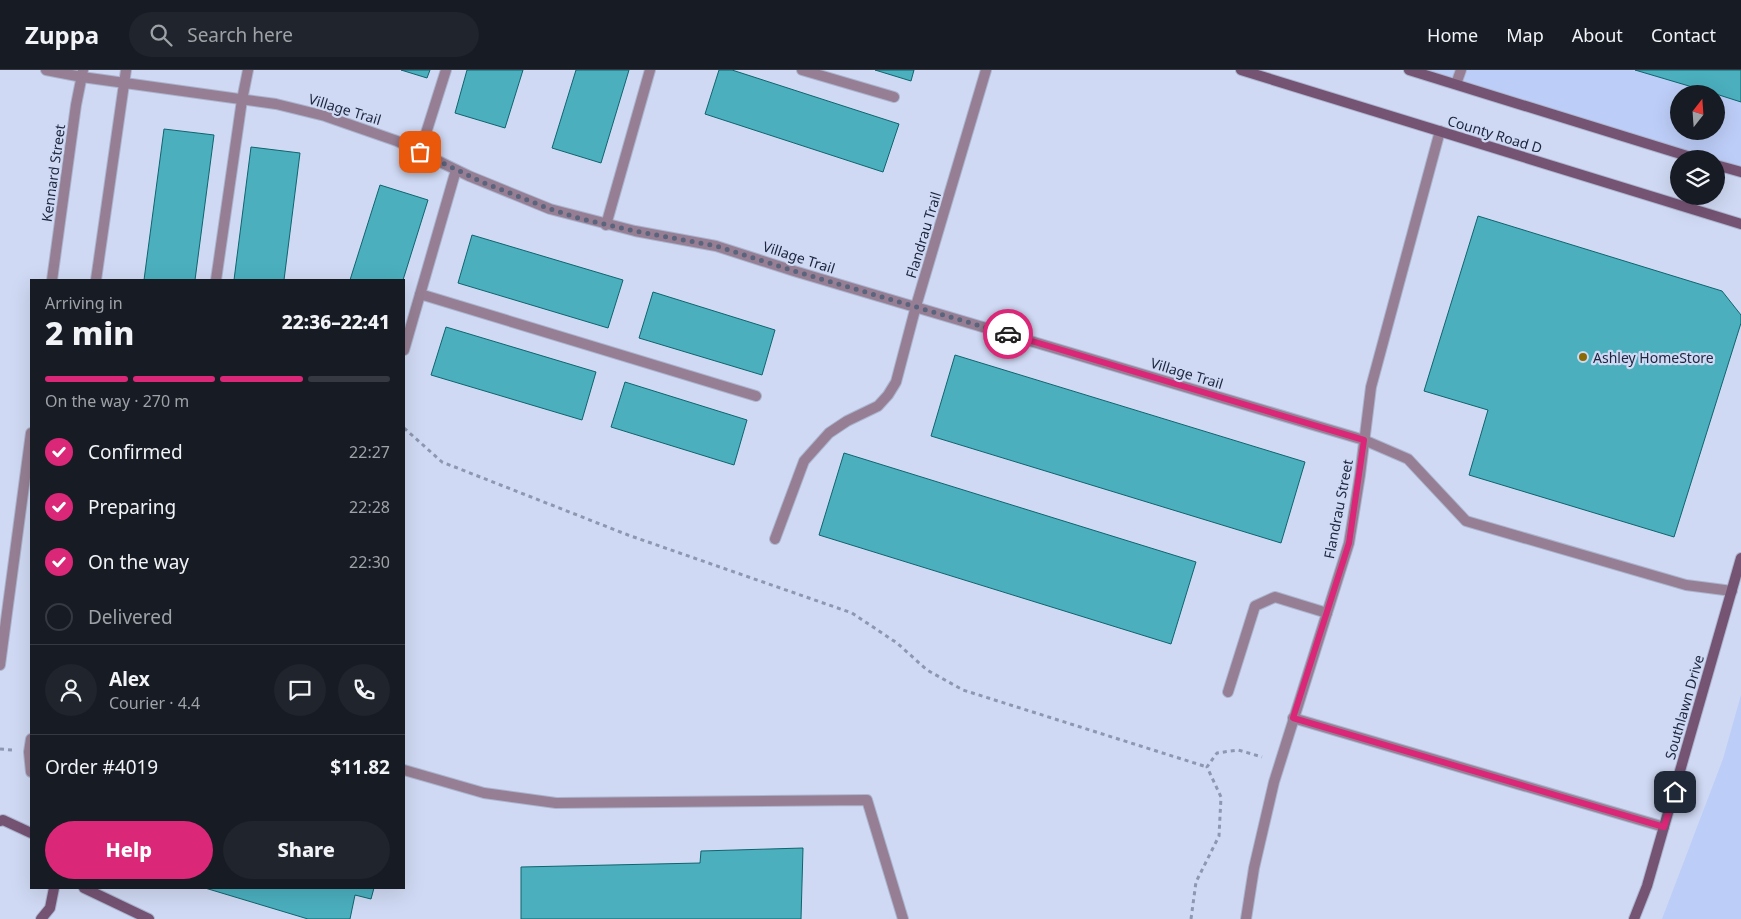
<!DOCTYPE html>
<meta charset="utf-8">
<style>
body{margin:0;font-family:"Noto Sans",sans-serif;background:#20242c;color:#f1f3f6;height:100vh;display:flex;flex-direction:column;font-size:19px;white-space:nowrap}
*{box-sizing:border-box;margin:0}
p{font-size:16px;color:#9ea1a6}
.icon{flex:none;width:28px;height:28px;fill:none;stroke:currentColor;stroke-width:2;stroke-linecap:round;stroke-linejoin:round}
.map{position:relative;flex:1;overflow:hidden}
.sheet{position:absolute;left:30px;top:209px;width:375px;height:610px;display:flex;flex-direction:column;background:#171b24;border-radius:0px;box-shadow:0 5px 20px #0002}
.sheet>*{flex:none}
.needle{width:32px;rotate:17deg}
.tools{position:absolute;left:1670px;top:15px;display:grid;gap:10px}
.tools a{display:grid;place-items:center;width:55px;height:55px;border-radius:50%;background:#171b24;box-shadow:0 5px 20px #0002;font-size:25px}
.pin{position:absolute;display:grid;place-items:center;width:42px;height:42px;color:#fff;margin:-21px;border-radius:10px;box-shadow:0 2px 8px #0006}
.courier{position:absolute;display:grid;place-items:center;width:50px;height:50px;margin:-25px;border:4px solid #db2777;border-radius:50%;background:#fff;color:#222;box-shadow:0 1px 6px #0007}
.overview em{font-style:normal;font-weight:800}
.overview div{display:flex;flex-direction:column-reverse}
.overview{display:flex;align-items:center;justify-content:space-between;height:85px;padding:0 15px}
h1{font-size:32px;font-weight:800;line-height:38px}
.bar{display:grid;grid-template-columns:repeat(4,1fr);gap:8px 5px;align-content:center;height:60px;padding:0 15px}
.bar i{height:6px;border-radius:4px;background:#363941}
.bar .current{background:#db2777}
.bar p{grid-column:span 4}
.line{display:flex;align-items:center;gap:12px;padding:0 15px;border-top:1px solid #363941}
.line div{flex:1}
.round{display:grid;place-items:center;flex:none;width:52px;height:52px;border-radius:26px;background:#20242c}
ol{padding:0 15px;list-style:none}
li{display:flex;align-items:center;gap:15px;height:55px}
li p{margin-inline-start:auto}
li .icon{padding:5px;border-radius:50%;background:#db2777;color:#fff;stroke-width:4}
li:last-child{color:#9ea1a6}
li i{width:28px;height:28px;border:2px solid #363941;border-radius:50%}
.cta{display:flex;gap:10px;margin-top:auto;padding:10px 15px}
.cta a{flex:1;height:58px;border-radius:30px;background:#db2777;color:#fff;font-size:20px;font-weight:800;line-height:58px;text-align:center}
.cta a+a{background:#20242c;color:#f1f3f6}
header{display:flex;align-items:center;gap:30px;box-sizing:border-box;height:70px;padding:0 25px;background:#171b24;border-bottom:1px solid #363941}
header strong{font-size:24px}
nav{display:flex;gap:28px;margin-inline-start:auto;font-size:18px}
.search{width:350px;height:45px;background:#20242c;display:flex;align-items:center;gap:12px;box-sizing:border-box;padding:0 18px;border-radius:28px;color:#9ea1a6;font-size:19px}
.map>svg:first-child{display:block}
.built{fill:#bccdf7;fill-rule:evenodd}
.building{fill:#4bafbe;stroke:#0f646e}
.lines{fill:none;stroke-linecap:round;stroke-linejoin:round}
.lane-casing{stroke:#abb5cf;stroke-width:12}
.street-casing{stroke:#abb5cf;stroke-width:12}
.secondary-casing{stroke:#abb5cf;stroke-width:12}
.path{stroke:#8d97b0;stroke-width:3;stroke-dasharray:4 4;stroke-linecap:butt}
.lane{stroke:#967f94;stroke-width:10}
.street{stroke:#967f94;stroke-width:10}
.secondary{stroke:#755373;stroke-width:10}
.done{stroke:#5b647d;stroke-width:5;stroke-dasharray:0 9}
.route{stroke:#db2777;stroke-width:6}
.poi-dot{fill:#886a06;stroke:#cfd9f3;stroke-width:2}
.labels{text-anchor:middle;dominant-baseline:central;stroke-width:4.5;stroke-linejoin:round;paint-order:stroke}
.street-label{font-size:14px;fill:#1c253d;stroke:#cfd9f3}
.poi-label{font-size:14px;fill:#1c253d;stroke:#cfd9f3;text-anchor:start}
</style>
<header>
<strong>Zuppa</strong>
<div class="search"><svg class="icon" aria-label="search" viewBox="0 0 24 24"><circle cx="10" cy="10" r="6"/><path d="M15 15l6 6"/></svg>Search here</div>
<nav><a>Home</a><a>Map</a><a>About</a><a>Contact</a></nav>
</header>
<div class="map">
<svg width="1741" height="849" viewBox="0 0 1741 849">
<rect width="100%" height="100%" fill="#cfd9f3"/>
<path class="built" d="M1402,0H1741V105L1716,97V89H1689ZM1679,24H1716V61H1679Z
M1741,625V849H1662L1723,689Z"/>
<path class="building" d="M401,0H430L427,8Z
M467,0H523L505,58L455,43Z
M576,0H629L601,93L552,78Z
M719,0H732L899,54L883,102L705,44Z
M875,0H914L911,11Z
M1635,0H1741V32L1716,24Z
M164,59L214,65L195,210H144Z
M251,77L300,83L284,210H234Z
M380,115L428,130L403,210H350Z
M1478,146L1722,221L1741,245V253L1674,467L1469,405L1488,340L1424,321Z
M472,165L623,210L608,258L458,213Z
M653,222L775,260L762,305L639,268Z
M446,257L596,302L582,350L431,305Z
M955,285L1305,392L1281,473L931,366Z
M625,312L747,350L734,395L611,357Z
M844,383L1196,492L1171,574L819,465Z
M803,778L801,849H521V797L700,793L701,781Z
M205,818H374L371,829L355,825L350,849H308Z"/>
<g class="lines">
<defs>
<path id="lane" d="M46,0L82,7
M802,0L894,27
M1456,14L1461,0
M420,82L446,0
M606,155L650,0
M216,210L242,30L248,0
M420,224L756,326
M404,280L456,100
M1364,370L1408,389L1466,451L1686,515L1732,521
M1228,622L1255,536L1275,527L1327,543
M1293,648L1664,757
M404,700L484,723L556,733L867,730L903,849"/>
<path id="street" d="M82,7L276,34L325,46L397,71L469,106L550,139L635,161L716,176L794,201L1364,370
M52,210L76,35L83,0
M96,210L126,0
M775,469L804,391L829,363L847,351L878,336L888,325L896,312L916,236L986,0
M0,595L31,363
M31,669L29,682L31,702
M1246,849L1254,798L1274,712L1349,473L1360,405L1371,317L1440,61"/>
<path id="secondary" d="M1241,0L1741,154
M1409,0L1697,89
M1716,95L1741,102
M0,751L3,750L31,763
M84,818L149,849
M41,849L50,838L54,818
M1634,849L1647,816L1741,488"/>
</defs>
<use href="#lane" class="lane-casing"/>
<use href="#street" class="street-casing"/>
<use href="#secondary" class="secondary-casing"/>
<path class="path" d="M404,358L442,392L628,465L852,543L897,573L927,600L963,620L1207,697
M0,679L12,680
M1191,849L1196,812L1219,766L1221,727L1207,697L1217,683L1238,680L1262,687"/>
<use href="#lane" class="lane"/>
<use href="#street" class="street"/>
<use href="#secondary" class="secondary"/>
</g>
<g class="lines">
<path class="done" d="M420,82L482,112L550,139L578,148L635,161L716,176L794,201L1008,264"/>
<path class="route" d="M1008,264L1364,370L1349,473L1293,648L1664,757L1675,722"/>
</g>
<circle class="poi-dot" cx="1583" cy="287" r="5"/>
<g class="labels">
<g class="street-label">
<text transform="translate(345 39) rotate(17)">Village Trail</text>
<text transform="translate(1495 64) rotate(17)">County Road D</text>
<text transform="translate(53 103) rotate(-82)">Kennard Street</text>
<text transform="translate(923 165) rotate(-73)">Flandrau Trail</text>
<text transform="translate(799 187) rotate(18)">Village Trail</text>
<text transform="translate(1187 303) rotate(17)">Village Trail</text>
<text transform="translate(1338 439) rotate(-79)">Flandrau Street</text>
<text transform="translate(1684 637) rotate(-74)">Southlawn Drive</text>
</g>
<g class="poi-label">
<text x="1593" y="287">Ashley HomeStore</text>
</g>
</g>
</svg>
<div class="tools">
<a><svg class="needle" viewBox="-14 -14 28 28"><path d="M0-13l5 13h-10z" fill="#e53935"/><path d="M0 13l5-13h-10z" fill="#9ea1a6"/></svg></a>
<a><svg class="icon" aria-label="layers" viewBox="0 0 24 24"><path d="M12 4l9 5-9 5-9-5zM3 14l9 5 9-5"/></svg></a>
</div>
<div class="pin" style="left:420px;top:82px;background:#ea580c"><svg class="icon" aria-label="bag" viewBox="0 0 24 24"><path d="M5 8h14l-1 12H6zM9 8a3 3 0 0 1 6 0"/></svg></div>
<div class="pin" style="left:1675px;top:722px;background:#1f2937"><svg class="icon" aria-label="home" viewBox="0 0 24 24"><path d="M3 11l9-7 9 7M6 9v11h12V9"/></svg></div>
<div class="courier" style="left:1008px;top:264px"><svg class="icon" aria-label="car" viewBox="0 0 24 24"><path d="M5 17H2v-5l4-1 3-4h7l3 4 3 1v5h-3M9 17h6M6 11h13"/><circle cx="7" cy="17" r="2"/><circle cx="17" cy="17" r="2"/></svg></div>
<section class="sheet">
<div class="overview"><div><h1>2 min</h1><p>Arriving in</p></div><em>22:36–22:41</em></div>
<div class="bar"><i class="current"></i><i class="current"></i><i class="current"></i><i></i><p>On the way · 270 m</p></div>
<ol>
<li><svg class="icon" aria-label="check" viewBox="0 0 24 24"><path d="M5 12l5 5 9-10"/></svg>Confirmed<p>22:27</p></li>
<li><svg class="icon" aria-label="check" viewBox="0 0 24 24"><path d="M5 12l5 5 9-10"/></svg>Preparing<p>22:28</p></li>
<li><svg class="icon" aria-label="check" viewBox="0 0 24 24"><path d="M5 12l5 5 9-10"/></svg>On the way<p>22:30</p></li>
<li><i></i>Delivered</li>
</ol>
<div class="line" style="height:90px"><a class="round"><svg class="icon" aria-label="person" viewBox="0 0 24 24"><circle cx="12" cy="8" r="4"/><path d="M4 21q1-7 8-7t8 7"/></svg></a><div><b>Alex</b><p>Courier · 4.4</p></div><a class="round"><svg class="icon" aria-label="chat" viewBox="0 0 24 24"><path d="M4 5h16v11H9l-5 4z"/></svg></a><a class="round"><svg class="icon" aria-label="phone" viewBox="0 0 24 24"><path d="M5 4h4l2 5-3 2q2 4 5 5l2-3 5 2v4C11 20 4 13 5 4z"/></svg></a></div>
<div class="line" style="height:65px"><div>Order #4019</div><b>$11.82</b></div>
<div class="cta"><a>Help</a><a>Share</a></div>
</section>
</div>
